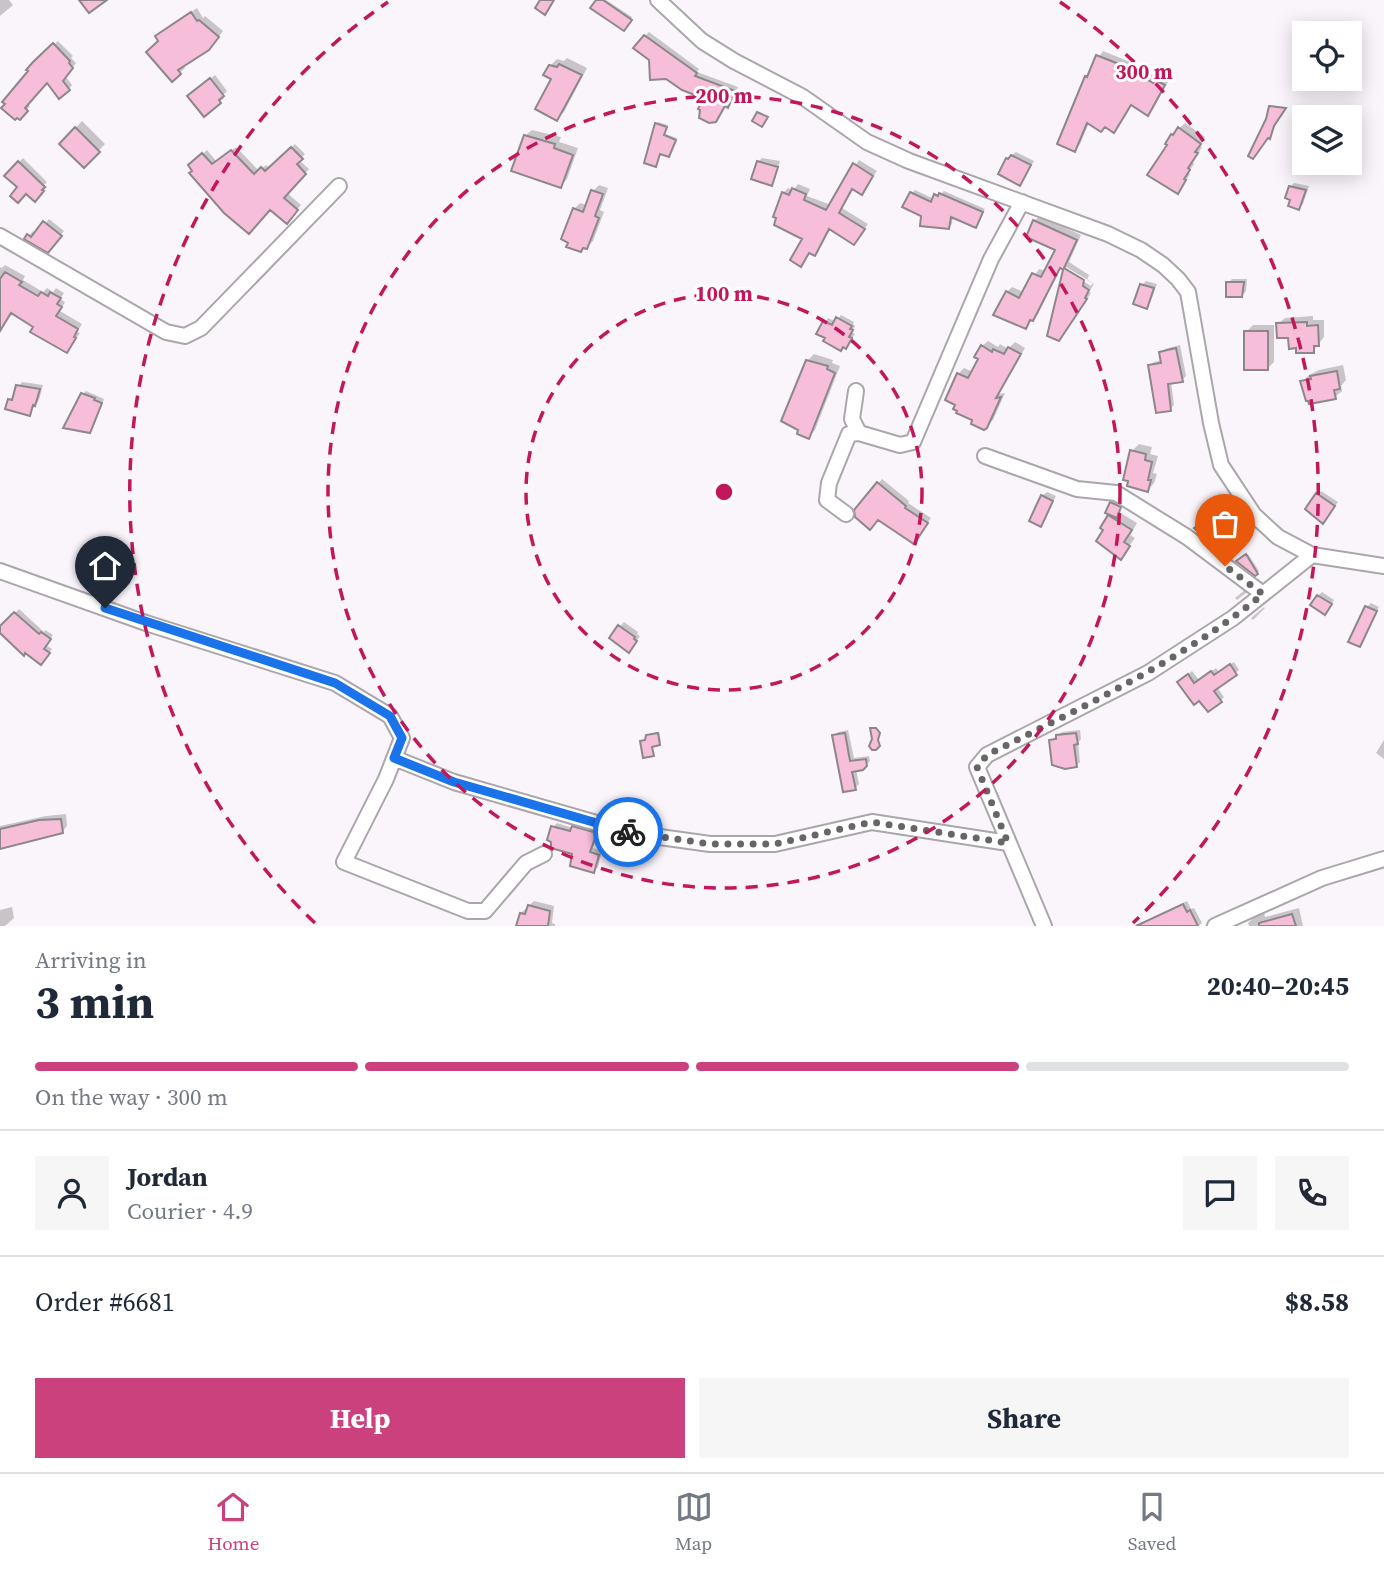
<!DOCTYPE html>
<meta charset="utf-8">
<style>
body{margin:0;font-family:"Source Serif 4",serif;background:#f6f6f7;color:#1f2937;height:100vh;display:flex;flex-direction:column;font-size:26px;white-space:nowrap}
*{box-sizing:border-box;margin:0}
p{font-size:23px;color:#747a83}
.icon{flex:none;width:38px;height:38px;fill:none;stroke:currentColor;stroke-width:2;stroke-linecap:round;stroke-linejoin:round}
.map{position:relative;height:926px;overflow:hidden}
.drawer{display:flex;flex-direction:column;background:#fff;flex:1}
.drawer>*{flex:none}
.buttons{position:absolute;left:1292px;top:21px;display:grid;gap:14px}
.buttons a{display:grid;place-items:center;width:70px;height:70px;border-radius:0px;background:#fff;box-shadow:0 4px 18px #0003;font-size:35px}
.pin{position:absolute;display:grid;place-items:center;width:60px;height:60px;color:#fff;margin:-72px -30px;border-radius:50% 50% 50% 0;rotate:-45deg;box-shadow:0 0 7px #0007}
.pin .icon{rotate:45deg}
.courier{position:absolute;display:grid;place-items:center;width:70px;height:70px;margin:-35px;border:5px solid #1a73e8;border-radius:50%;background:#fff;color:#222;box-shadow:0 2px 9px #0007}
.head em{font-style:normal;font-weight:700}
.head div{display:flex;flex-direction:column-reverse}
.head{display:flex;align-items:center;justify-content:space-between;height:119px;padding:0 35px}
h1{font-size:46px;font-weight:700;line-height:52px}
.bar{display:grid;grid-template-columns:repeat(4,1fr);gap:10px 7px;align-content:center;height:84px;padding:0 35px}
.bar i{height:9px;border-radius:5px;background:#e0e1e3}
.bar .selected{background:#ca417d}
.bar p{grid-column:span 4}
.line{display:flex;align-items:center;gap:18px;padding:0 35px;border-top:2px solid #e0e1e3}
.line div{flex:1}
.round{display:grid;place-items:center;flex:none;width:74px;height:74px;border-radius:0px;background:#f6f6f7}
.action{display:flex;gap:14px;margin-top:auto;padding:14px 35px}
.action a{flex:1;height:80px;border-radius:0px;background:#ca417d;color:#fff;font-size:28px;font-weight:700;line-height:80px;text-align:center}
.action a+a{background:#f6f6f7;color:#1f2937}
.tab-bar{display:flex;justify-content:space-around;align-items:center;height:98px;border-top:2px solid #e0e1e3;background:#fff;font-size:19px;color:#747a83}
.tab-bar a{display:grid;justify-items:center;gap:4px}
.tab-bar .selected{color:#ca417d}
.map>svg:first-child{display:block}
.shadow{fill:#0003;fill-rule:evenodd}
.building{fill:#f7bed9;stroke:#8d878a;stroke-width:2}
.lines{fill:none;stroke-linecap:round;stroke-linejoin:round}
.minor-casing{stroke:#aaa6ab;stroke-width:18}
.minor{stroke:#fff;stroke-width:14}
.done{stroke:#676568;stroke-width:7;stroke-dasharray:0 12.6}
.route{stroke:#1a73e8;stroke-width:9}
.ring{fill:none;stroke:#c2185b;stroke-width:3.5;stroke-dasharray:12 9}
.centre{fill:#c2185b;stroke:#fff;stroke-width:3.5}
.ring-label{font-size:21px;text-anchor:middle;font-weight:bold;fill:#c2185b;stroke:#fff;stroke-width:6;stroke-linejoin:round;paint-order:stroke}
</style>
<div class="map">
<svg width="1384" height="926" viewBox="0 0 1384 926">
<rect width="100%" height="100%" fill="#faf5fb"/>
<path class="shadow" d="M0,0H9L13,5L0,16Z
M598,0H606L632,17L624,29Z
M197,8L203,18L205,16L223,31L214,43L183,65L185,68L173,79L157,36Z
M649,32L699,69L697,72L738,87L732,102L726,105L715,121L705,97L651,59L645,36Z
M58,41L73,56L71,58L76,63L66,77L72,85L69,89L47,80L27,104L30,106L23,114L30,71L34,63Z
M1103,51L1130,62L1159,78L1162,76L1169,80L1153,109L1148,114L1132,104L1119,125L1106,126L1089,123L1080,144L1074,150L1086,77Z
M567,58L587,68L564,112L557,118L550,66L557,59L564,61Z
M215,75L227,91L223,95L224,98L204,115L193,93Z
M82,121L105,144L84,166L61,144Z
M658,122L668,125L665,134L677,138L670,154L661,152L656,165Z
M1185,123L1205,137L1200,146L1202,147L1193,162L1194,164L1188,173L1190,174L1178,192L1169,145L1172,135Z
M532,130L561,137L559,142L578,148L567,179L561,186L525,136Z
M295,144L305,154L299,160L309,169L287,193L301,205L290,218L194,170L190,166L207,150L217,162L236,147L259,171L266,165L270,168Z
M1016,152L1034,161L1020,184L1007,159Z
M23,158L47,182L44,185L47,187L34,200L7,176Z
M762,158L780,161L775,179L771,184L758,162Z
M859,160L877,171L862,193L854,188L842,208L868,224L854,243L831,228L819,249L814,254L810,252L805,260V238L783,193L788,188L793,191L798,184L810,189L807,196L831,205Z
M1294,183L1309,186L1303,204L1299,208L1290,187Z
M599,185L608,188L600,210L604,212L593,241L587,247L574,209L580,203L587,205L593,191Z
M915,190L934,199L939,192L942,193L944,191L985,209L975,226L953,216L952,224L948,228L923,215L912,193Z
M1040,216L1081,235L1069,262L1089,275L1087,280L1094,284L1089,292L1091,293L1064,333L1049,335L1065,269L1061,267L1038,314L1025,327L1007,292L1012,287L1024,292L1039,269L1046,271L1057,249L1034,221ZM1066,267L1093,283L1091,286L1066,271Z
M49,219L64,231L52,246L27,238L33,231L36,234Z
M5,265L25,276L23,280L43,292L47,288L53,292L56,288L64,293L60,299L65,302L60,311L82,324L77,332L80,333L67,351L36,326L12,311L7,320L2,325L0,324V267L2,268Z
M1232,279H1247L1246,291L1242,296L1228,283Z
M1146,281L1157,284L1150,303L1146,307L1142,285Z
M841,315L854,322L853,324L855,326L852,332L855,334L846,347L819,333L828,318L836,322Z
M1313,316V320H1324V337L1313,351L1290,336L1278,324L1285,318Z
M1253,325H1274V362L1268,368L1246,332Z
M988,341L998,347L1000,344L1008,349L1015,342L1025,348L999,394L1005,393L993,420L986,426L958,374L964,368L973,372L980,359L982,346Z
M1180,345L1186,376L1182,380L1171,382L1174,405L1170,409L1150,365L1154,362L1162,360L1161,353L1165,349Z
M814,354L833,360L832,363L840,366L815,430L809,437L807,361Z
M1343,365L1346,380L1341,386L1342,391L1335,397L1302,382L1309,375L1319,370Z
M22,382L43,385L39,400L29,414L10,400Z
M86,391L104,399L93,428L89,431L83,394Z
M1139,444L1152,447L1150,454L1158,456L1153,473L1157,474L1154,483L1148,490L1132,451Z
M882,479L909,501L908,503L931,518L918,538L856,510Z
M1321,491L1338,502L1327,517L1317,495Z
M1047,492L1056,496L1041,525L1042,496Z
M1113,502L1121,506L1119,512L1137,523L1130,535L1135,538L1121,557L1110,516Z
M1215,513L1223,524L1219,529L1201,524Z
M1248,554L1259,571L1255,574L1239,561Z
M1245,590L1247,592L1237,600L1235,598Z
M1322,592L1334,600L1329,609L1318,596Z
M1371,603L1379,607L1359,645L1367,607Z
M1264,607L1265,608L1253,620L1251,618Z
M19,609L44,632L45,630L53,635L46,645L52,649L44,659L3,626Z
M624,622L638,632L637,634L640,636L633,646L611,638Z
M1234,662L1239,670L1217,687L1224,697L1221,700L1183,679L1192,671L1199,680L1216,668L1219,672Z
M848,730L854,758L869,756L870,761L862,769L856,770L859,784L855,788L834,736L838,732Z
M1080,730L1081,739L1078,742L1080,762L1076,766L1051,740L1062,732Z
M659,732L661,742L653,745V755L642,742L647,740L649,734Z
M1384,740V759L1376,753Z
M66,814L67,826L62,832L0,848V826L46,816Z
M557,823L573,828L577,823L600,829L593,848L602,851L598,867L594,871L574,853L553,827Z
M534,901L554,906L552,923L555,924V926H517L521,913Z
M1187,901L1191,909L1194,908L1202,923L1198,926H1155L1152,920L1156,916Z
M12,907L14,918L5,926H0V910Z
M1299,908L1303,926H1249L1248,923L1255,916L1264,912L1265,917Z"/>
<path class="building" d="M79,0H107L89,13Z
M540,0H554L545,15L535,8Z
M596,0H603L632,20L624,31L590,8Z
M191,12L197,21L199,20L219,37L209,50L178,70L181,74L172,82L146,52L158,41L155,36Z
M644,35L697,73L695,76L735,91L728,108L725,106L716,122L709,123L699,118L700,110L698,109L703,98L682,90L666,79L650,80L649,60L633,48Z
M53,43L70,61L69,63L73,68L63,81L70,90L59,99L47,83L25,108L28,111L20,120L17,118L15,120L1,108L5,104L2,102L28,71L26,70L33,62Z
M1096,55L1124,66L1153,83L1155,80L1165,85L1148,116L1131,105L1114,133L1105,127L1101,132L1087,123L1075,152L1057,144L1085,76L1087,77Z
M559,64L582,75L557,121L535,109L551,79L543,75L549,65L557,67Z
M210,78L224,96L219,100L221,103L204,117L187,96Z
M1269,106L1286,108L1274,126L1270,139L1268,138L1253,159L1248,156L1266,119Z
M757,112L768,117L762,127L752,121Z
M655,123L667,127L664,135L676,140L669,157L660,154L656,167L644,163Z
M75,127L100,152L84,168L59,144Z
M1178,127L1201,144L1195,152L1198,153L1188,168L1190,170L1184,179L1186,180L1178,194L1147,175L1167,145L1165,144L1171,134L1173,135Z
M524,135L555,144L554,148L573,155L561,188L511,171Z
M291,147L303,159L297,164L306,174L284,198L298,210L287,224L270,210L249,234L224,213L189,173L192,171L188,165L202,153L212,164L231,150L254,174L261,167L265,171Z
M1011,155L1031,165L1020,186L998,174L1006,158L1008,159Z
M18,161L45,187L42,190L44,191L35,202L26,194L18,203L10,196L17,187L4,176Z
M757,161L778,167L772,186L751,179Z
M853,163L873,176L862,195L852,189L839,213L865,229L854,245L829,229L815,256L809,253L801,267L790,260L802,239L774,225L776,218L773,217L782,192L789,195L792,188L806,194L804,200L826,210Z
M1289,186L1306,190L1299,210L1288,206L1290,200L1285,198Z
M591,190L603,194L595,216L599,218L587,249L583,248L581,252L566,247L568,243L561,239L573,208L583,212Z
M910,192L931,202L934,194L938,196L939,193L983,212L976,228L951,217L949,229L920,226L921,216L902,207Z
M1033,220L1077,240L1064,268L1084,280L1083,286L1089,290L1085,298L1087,299L1059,341L1047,336L1063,270L1060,268L1033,321L1030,320L1026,329L993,315L1006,291L1019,298L1032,273L1041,277L1055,250L1026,237Z
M43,221L62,236L48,253L24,239L27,234L31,237Z
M5,272L22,282L19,285L38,296L41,292L48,296L50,292L61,298L57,304L62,307L56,316L78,329L74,337L76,338L67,353L30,332L33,327L11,313L0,331V279Z
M1226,282H1244L1242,297H1226Z
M1140,284L1154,288L1147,309L1133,304Z
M836,317L852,326L850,329L853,330L849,337L852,338L846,349L843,347L841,351L823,341L825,338L816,334L823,321L832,325Z
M1307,322V326L1318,325L1319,346H1314V353H1296V348L1289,349L1288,338H1277L1276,323Z
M1244,331H1268V370H1244Z
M981,345L992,352L993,349L1004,354L1008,347L1021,354L996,398L1001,397L987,428L984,430L971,424L972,420L956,413L957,411L953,409L955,405L945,400L957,373L968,378L978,359L974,357Z
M1176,348L1183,382L1168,384L1171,411L1156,413L1148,365L1161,363L1159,352Z
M806,360L828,366L827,369L835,373L809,439L797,434L798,430L781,421Z
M1337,371L1340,389L1334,390L1336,399L1309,404L1308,401H1306L1300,381L1311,379L1310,376Z
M16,385L40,389L35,406L33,405L30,416L5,409L8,399L12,400Z
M81,393L95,398L94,400L102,403L90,433L63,428Z
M1130,450L1146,454L1145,460L1152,462L1148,480H1151L1148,492L1127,486L1128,481L1123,480Z
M877,482L906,506L905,508L928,523L914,544L878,520L870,530L855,517L854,510Z
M1316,493L1335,506L1323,524L1305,509Z
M1041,495L1053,501L1041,527L1029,521Z
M1110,502L1121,507L1117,518L1105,513Z
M1108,515L1132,530L1124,542L1130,546L1121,560L1096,541L1103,530L1100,528Z
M1210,516L1220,530L1207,540L1194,528Z
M1246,554L1258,574L1255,576L1236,561Z
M1317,595L1332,604L1325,615L1310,605Z
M1365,606L1377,611L1360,647L1348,642Z
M14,612L39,634L41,632L51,639L44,649L50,653L41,665L25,653L24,656L0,633V626Z
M618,625L635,637L634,639L637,641L629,653L609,638Z
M1230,664L1237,675L1214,691L1222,702L1208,712L1199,701L1194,705L1177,682L1188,674L1194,683L1211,671L1214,675Z
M870,728H876L880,733L878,740L880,746L876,750H872L869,746L872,739Z
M658,733L660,745L652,747L654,756L643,758L640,741L645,740L646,735Z
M845,733L850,761L866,759L867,766L863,770L852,772L856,790L843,792L832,735Z
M1076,733L1078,744L1074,745L1077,767L1065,769L1052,765L1049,740L1056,739V735Z
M61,819L63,833L0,849V829L39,820Z
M551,826L570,831L572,826L597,833L590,852L599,855L594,873L570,866L572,854L551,848V842L547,840Z
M1183,904L1187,912L1190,910L1198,926H1136Z
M528,905L550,911L548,926H516L520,913L525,914Z
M1292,914L1296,926H1259V923Z"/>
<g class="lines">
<defs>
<path id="minor" d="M658,0L702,41L734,61L803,97L867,142L909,161L1108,234L1141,250L1163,265L1178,279L1188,292L1211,423L1221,465L1254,515L1278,537L1312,555L1384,566
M0,236L166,332L185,336L201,328L339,186
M856,391L852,419L859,433L900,445L913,442L991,259L1022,202
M985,456L1077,489L1116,493L1187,537L1263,594
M846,514L827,500L829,483L849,434L859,433
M0,571L146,623L335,683L390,716L402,738L386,779L344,862L468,911H485L526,863L544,854
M394,758L454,782L631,833L710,844H775L872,822L1008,843
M1044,926L977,767L987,755L1148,673L1233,618L1312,555
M1215,926L1322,878L1384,859"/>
</defs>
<use href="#minor" class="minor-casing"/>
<use href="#minor" class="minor"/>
</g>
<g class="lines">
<path class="done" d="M628,832L710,844H775L872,822L1008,843L977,767L987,755C1082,707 1180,662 1263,594L1225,566"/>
<path class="route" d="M105,608L335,683L390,716L402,738L394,758L454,782L628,832"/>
</g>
<g class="ring">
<circle cx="724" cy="492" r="198"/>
<circle cx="724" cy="492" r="396"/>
<path d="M315 923A594 594 0 0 1 388 2M1060 2A594 594 0 0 1 1133 923"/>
</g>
<circle cx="724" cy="492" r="10" class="centre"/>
<g class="ring-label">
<text x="1144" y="79">300 m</text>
<text x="724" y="103">200 m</text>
<text x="724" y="301">100 m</text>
</g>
</svg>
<div class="buttons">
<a><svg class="icon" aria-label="locate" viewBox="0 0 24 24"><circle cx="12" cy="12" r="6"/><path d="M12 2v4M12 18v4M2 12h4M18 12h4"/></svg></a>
<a><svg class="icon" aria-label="layers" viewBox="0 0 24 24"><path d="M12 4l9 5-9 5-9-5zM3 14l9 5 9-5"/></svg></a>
</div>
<div class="pin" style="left:1225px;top:566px;background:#ea580c"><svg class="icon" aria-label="bag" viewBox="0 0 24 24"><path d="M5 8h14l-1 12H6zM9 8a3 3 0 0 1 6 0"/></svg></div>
<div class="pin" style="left:105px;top:608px;background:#1f2937"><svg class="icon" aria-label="home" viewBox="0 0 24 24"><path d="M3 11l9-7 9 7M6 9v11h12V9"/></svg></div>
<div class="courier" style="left:628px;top:832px"><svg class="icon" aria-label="bike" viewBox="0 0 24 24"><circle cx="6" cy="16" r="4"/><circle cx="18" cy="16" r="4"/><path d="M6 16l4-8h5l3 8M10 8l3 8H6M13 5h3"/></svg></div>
</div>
<section class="drawer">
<div class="head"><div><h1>3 min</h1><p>Arriving in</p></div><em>20:40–20:45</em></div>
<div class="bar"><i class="selected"></i><i class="selected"></i><i class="selected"></i><i></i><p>On the way · 300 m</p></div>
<div class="line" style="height:126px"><a class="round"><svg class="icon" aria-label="person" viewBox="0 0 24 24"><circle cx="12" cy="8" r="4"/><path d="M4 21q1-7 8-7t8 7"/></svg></a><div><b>Jordan</b><p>Courier · 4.9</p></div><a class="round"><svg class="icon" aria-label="chat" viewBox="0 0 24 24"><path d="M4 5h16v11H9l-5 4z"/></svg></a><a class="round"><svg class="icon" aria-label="phone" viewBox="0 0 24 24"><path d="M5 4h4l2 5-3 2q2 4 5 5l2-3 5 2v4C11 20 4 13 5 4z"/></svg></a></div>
<div class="line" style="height:91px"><div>Order #6681</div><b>$8.58</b></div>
<div class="action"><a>Help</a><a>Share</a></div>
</section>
<nav class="tab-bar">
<a class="selected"><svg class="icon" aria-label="home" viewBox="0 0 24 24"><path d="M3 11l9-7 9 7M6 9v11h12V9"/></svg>Home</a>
<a><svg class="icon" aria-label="map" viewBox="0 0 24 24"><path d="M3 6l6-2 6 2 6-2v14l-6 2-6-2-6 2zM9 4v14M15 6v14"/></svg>Map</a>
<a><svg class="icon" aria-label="saved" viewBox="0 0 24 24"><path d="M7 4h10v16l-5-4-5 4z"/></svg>Saved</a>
</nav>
